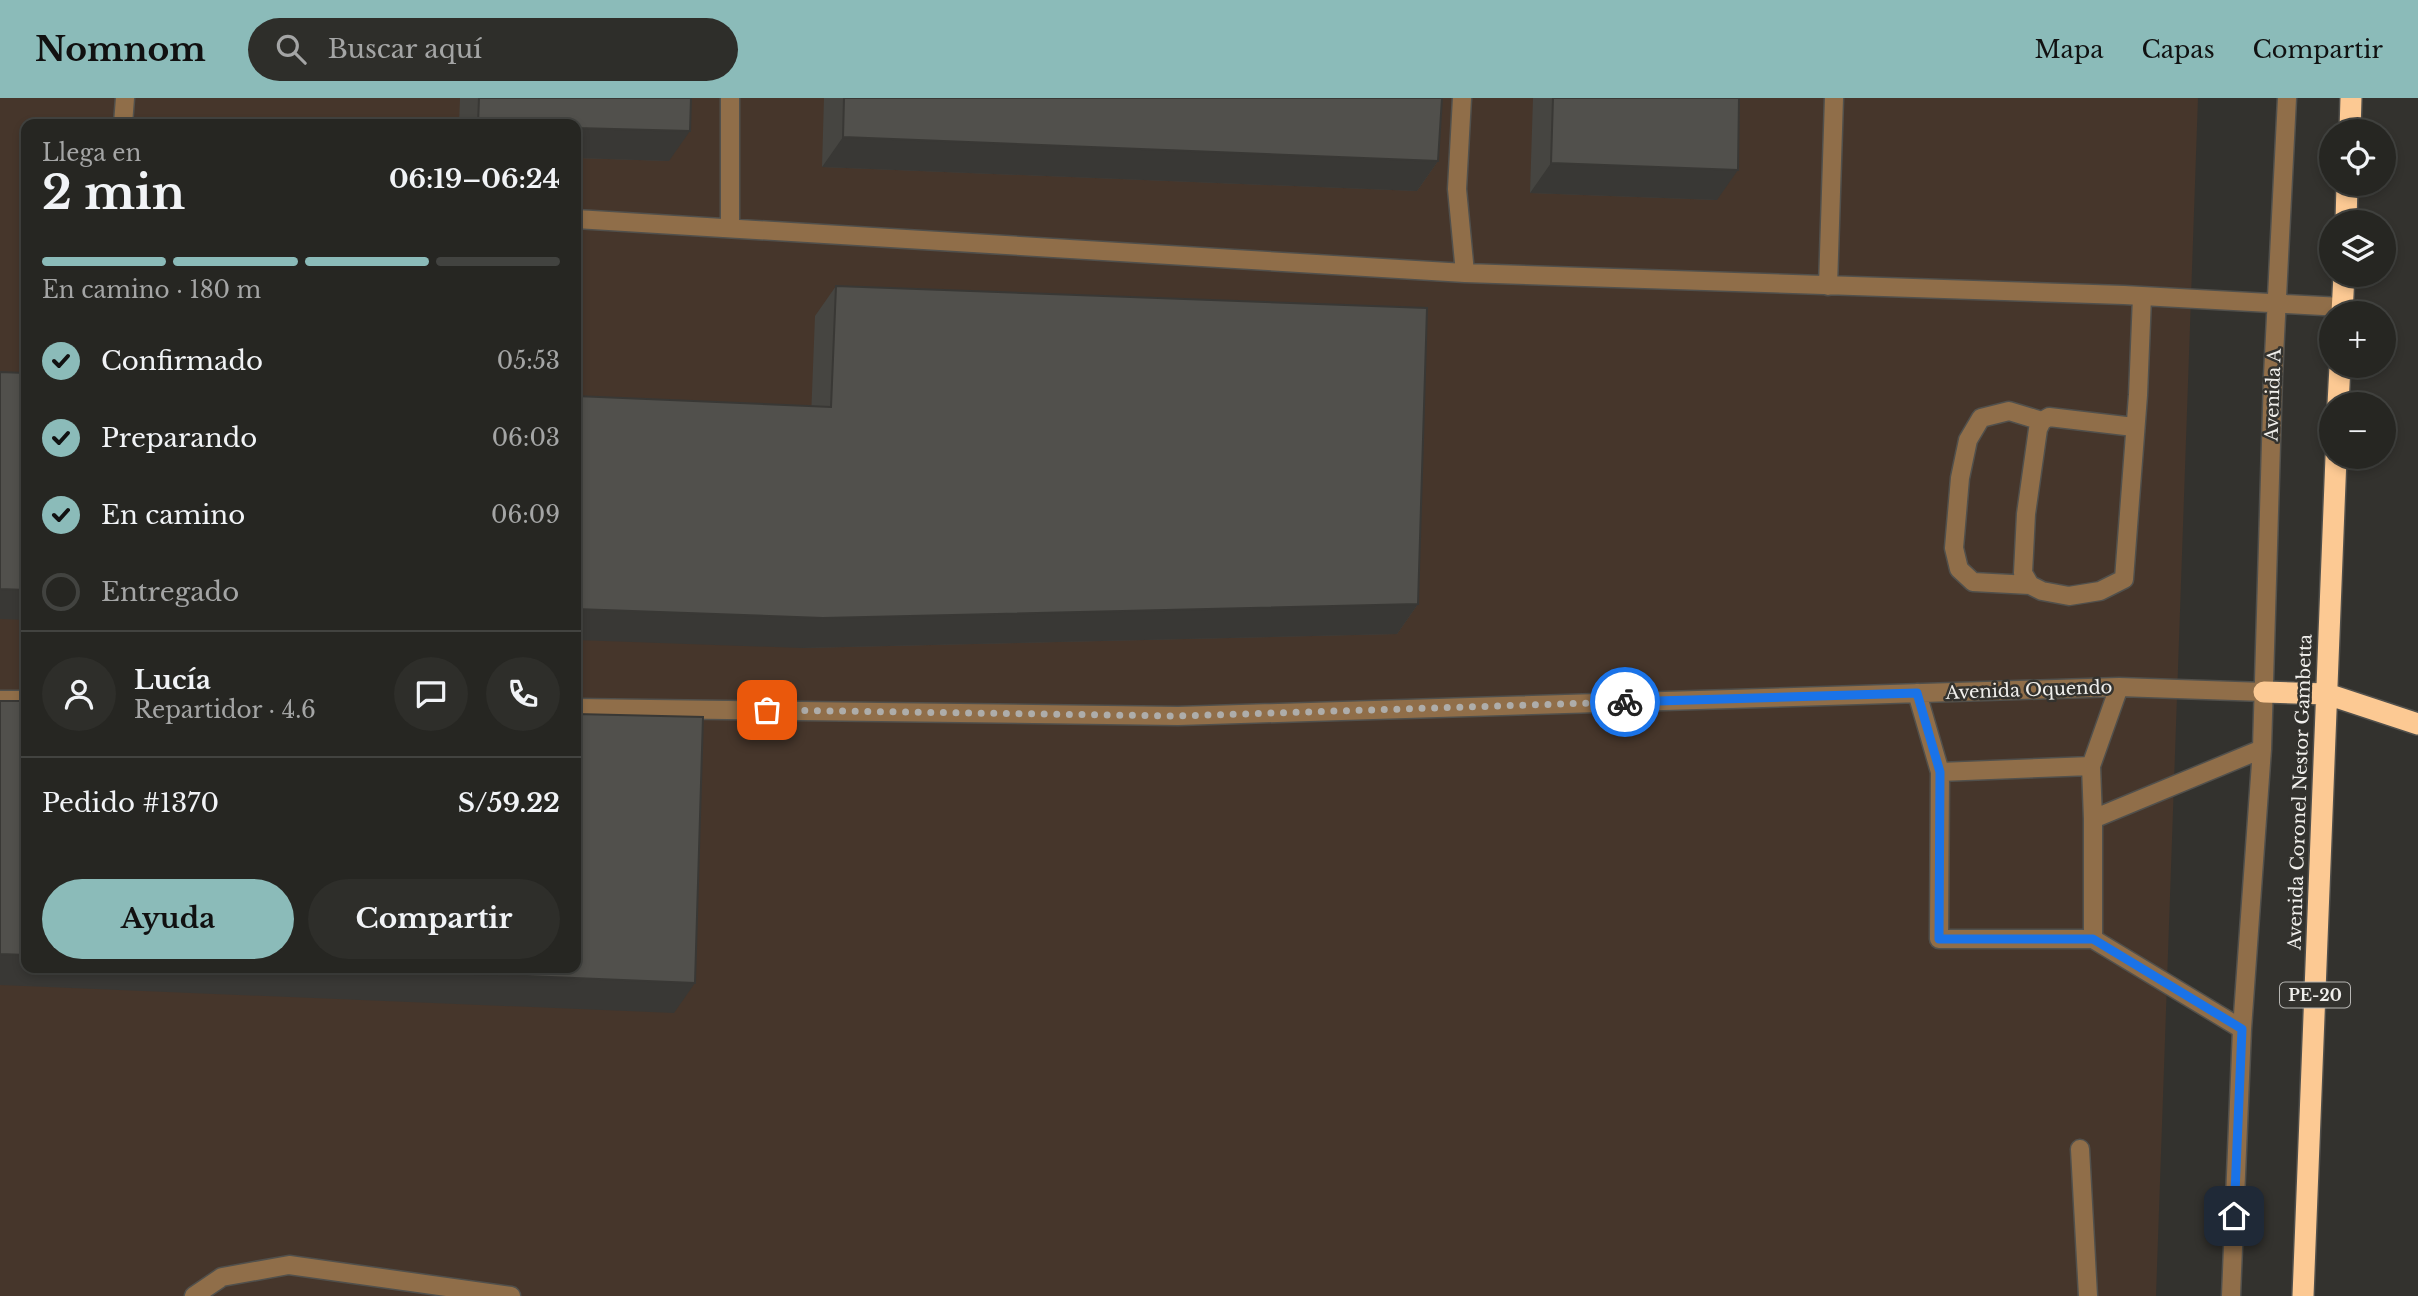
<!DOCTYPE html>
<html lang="es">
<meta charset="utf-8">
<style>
body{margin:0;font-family:"Libre Baskerville",serif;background:#2e2e2a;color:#f1f3f6;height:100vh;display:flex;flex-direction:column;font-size:26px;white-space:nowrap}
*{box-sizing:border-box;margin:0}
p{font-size:23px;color:#a4a5a5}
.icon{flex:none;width:38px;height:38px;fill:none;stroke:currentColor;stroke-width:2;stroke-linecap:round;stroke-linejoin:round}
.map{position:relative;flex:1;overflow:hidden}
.details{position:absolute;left:21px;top:21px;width:560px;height:854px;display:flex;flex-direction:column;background:#262622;border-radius:14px;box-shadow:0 4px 10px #0003,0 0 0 2px #424340}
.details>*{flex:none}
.fabs{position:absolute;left:2319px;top:21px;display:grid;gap:14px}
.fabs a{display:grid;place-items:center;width:77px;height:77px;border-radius:50%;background:#262622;box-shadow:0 4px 10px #0003,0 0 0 2px #424340;font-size:35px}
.pin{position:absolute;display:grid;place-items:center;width:60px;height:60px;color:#fff;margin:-30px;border-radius:14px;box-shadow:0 4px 10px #0006}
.courier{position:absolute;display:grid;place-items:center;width:70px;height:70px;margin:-35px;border:5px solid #1a73e8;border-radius:50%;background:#fff;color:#222;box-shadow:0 2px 9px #0007}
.head em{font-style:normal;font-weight:700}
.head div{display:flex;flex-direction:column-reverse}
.head{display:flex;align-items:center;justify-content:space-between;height:119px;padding:0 21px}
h1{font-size:46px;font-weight:700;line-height:52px}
.bar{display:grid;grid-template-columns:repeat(4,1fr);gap:10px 7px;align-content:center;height:84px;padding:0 21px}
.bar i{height:9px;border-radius:5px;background:#424340}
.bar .on{background:#8bbbb9}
.bar p{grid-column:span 4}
.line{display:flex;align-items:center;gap:18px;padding:0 21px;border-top:2px solid #424340}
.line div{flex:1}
.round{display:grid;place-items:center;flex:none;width:74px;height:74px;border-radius:37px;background:#2e2e2a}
ol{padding:0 21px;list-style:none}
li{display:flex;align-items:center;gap:21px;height:77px}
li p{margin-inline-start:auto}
li .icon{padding:7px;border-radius:50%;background:#8bbbb9;color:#111;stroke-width:4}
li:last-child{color:#a4a5a5}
li i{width:38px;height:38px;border:4px solid #424340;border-radius:50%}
.action{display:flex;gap:14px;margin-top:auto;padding:14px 21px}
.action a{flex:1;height:80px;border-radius:42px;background:#8bbbb9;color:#111;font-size:28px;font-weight:700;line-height:80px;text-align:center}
.action a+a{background:#2e2e2a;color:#f1f3f6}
header{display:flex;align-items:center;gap:42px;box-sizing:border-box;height:98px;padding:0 35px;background:#8bbbb9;color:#111}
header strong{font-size:33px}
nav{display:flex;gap:38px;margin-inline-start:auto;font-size:24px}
.search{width:490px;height:63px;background:#2e2e2a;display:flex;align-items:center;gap:18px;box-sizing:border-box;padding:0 24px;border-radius:38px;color:#a4a5a5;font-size:26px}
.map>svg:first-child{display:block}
.industrial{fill:#46362b;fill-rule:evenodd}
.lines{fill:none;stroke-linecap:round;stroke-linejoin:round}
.minor-casing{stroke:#51504c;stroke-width:21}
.highway-casing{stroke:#51504c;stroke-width:24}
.minor{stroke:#906e49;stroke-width:18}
.highway{stroke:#fcc993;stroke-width:21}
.wall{fill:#464541}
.shaded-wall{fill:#393835}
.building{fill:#51504c;stroke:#393835;stroke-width:2}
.done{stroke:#aeadaa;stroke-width:7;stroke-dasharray:0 12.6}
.route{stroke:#1a73e8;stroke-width:9}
.labels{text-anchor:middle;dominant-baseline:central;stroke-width:5;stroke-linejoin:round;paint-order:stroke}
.shield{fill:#33322e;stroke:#b7b6b3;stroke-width:2}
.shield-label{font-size:16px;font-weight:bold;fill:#f0efec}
.street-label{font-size:18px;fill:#f0efec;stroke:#33322e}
</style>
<header>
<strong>Nomnom</strong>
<div class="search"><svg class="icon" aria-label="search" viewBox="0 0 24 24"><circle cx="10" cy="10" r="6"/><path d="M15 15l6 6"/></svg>Buscar aquí</div>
<nav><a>Mapa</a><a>Capas</a><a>Compartir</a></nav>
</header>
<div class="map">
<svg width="2418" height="1198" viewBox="0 0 2418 1198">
<rect width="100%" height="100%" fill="#33322e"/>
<path class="industrial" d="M0,0H2198L2156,1198H0ZM26,26H576V870H26Z"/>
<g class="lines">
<defs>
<path id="minor" d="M730,0V130
M1462,0L1457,91L1465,175
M123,26L125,0
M576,121L1465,175L2124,197L2342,209
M1828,188L1834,0
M2134,329L2049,319L2042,323L2038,331L2026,416L2023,475L2030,487L2042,493L2069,498L2100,493L2124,481L2138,297L2142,199
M2030,487L1973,484L1959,471L1954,450L1960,380L1968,342L1981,320L2009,313L2042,323
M1917,595L1940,674L2091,668L2119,589
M0,602H26
M576,610L1178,618L2119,589L2264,594
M2091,668L2093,721
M1940,674L1939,841H2093
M2242,931L2093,841V721L2262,651
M2080,1051L2088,1198
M194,1198L222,1179L289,1167L511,1198
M2231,1198L2242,931L2262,651L2273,278L2287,0"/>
<path id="highway" d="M2350,33L2351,0
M2346,124L2347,86
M2342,215L2344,177
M2338,306L2340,268
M2264,594L2327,596L2418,626
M2303,1198L2336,359"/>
</defs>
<use href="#minor" class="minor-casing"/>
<use href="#highway" class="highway-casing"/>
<use href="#minor" class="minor"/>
<use href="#highway" class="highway"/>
</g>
<path class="wall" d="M460,0H691L669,63L576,60V26H459Z
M824,0H1442L1438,63L1417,93L822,69Z
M1533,0H1739L1717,102L1530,95Z
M836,188L1418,506L1397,536L802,550L815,218Z"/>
<path class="shaded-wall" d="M576,30L690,33L669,63L576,60Z
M843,39L1438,63L1417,93L822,69Z
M1551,65L1738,72L1717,102L1530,95Z
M0,491L26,492V522L0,521Z
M1418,506L1397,536L802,550L576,542V511Z
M0,856L26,857V870H331L695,885L674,915L0,887Z"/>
<path class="building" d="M479,0H691L690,33L576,30V26H478Z
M844,0H1442L1438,63L843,39Z
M1553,0H1739L1738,72L1551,65Z
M836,188L1427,210L1418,506L823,520L576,511V298L831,309Z
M0,274L26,275V492L0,491Z
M0,603H26V857L0,856Z
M576,616L703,619L695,885L331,870H576Z"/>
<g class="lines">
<path class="done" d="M767,612L1178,618L1625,604"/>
<path class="route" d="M1625,604L1917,595L1940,674L1939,841H2093L2242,931L2234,1118"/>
</g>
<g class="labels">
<rect class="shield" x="2280" y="884.5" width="70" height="25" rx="5"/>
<g class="shield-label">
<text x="2315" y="897">PE-20</text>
</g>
<g class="street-label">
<text transform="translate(2273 297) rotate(-88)">Avenida A</text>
<text transform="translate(2029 592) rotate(-2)">Avenida Oquendo</text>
<text transform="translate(2300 694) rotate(-88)">Avenida Coronel Nestor Gambetta</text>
</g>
</g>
</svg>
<div class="fabs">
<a><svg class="icon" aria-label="locate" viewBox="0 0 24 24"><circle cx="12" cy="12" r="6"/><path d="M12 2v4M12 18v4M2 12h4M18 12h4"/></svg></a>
<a><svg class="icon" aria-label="layers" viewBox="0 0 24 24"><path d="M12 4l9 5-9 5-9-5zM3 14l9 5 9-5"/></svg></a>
<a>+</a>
<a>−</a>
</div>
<div class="pin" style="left:767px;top:612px;background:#ea580c"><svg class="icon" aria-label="bag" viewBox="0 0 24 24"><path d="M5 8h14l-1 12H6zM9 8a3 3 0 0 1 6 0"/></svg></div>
<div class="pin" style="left:2234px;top:1118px;background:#1f2937"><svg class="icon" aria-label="home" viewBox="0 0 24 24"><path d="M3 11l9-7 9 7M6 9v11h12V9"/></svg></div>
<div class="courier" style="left:1625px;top:604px"><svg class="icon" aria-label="bike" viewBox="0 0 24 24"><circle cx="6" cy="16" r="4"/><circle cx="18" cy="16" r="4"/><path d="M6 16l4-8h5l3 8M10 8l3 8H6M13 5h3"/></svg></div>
<section class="details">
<div class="head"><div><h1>2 min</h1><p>Llega en</p></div><em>06:19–06:24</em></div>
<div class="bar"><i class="on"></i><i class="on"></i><i class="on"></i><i></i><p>En camino · 180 m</p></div>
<ol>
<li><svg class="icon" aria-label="check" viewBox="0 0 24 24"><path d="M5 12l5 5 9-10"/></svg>Confirmado<p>05:53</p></li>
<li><svg class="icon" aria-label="check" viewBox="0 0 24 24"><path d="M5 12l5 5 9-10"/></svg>Preparando<p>06:03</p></li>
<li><svg class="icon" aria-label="check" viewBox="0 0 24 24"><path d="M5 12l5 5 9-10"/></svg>En camino<p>06:09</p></li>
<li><i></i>Entregado</li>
</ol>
<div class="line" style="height:126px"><a class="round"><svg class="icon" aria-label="person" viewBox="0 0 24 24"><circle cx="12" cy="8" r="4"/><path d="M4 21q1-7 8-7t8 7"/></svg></a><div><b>Lucía</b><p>Repartidor · 4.6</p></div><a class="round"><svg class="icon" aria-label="chat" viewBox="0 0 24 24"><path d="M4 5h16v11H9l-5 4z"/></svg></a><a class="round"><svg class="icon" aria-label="phone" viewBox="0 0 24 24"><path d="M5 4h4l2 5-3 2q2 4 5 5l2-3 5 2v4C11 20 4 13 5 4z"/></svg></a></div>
<div class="line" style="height:91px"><div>Pedido #1370</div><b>S/59.22</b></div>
<div class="action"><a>Ayuda</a><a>Compartir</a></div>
</section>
</div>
